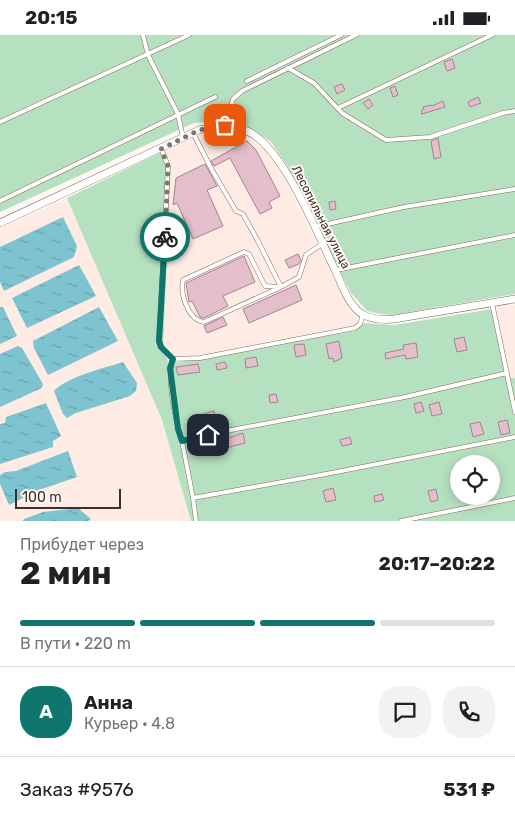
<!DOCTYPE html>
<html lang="ru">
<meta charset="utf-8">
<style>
body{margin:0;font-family:Rubik,sans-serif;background:#f2f2f2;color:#202124;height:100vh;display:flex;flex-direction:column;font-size:19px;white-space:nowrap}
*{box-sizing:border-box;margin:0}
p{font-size:16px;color:#757577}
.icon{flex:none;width:28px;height:28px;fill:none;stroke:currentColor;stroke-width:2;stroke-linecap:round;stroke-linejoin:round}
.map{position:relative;height:486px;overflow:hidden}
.details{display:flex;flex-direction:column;background:#fff;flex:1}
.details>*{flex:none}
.fabs{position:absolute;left:450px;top:420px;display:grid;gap:10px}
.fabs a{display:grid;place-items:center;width:50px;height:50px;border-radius:50%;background:#fff;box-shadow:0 2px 12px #0003;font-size:25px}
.scale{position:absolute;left:15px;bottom:12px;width:106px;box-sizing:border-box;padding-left:5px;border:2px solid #3d2f29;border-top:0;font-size:14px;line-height:18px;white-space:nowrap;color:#3d2f29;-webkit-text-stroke:4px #fff7f4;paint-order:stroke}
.pin{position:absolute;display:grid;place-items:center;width:42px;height:42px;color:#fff;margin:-21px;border-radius:10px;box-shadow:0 2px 8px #0006}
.courier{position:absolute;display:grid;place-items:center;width:50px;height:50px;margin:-25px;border:4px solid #0f766e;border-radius:50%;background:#fff;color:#222;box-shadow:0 1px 6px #0007}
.overview em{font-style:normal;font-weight:700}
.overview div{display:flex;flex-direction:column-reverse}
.overview{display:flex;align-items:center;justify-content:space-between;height:85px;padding:0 20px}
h1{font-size:32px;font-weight:700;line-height:38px}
.bar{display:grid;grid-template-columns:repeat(4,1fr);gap:8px 5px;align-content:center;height:60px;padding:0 20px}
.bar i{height:6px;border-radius:4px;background:#e0e0e0}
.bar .current{background:#0f766e}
.bar p{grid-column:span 4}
.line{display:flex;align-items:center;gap:12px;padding:0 20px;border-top:1px solid #e0e0e0}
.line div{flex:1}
.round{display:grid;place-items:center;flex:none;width:52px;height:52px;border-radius:20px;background:#f2f2f2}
.status{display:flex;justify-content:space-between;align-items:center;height:35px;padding:0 25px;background:#fff;direction:ltr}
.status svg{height:14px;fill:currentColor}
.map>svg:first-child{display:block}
.built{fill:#feebe4}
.green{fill:#b6e1c0;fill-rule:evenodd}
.water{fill:url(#water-ripples)}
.building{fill:#e3becb;stroke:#a5828f}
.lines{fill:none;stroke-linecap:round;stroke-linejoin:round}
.lane-casing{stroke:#88685b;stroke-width:5}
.street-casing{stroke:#88685b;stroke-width:8}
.lane{stroke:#fff;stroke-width:4}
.street{stroke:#fff;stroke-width:7}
.done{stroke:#817570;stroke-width:5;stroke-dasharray:0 9}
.route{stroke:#0f766e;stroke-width:6}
.labels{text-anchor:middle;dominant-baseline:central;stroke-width:4;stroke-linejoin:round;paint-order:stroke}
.street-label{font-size:12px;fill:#3d2f29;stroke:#fff7f4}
</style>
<div class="status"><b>20:15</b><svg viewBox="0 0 49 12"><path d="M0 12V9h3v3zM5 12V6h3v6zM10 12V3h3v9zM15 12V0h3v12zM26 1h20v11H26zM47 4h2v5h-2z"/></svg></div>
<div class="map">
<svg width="515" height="486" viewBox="0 0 515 486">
<defs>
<pattern id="water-ripples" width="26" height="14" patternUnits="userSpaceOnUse" patternTransform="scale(1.25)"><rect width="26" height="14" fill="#7ec4d0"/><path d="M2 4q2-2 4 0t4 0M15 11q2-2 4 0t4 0" fill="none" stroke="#68a0a9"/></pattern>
</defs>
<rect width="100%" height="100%" fill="#fff7f4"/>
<path class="built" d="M225,97L245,101L264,114L282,138L350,276L359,286L356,290L199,321H179L163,317L171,132L164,116L201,100Z
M67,163L162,385L191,486H0V194Z
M515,270V343L506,345L492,274Z"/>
<path class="green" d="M0,0H515V259L393,280L381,279L367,276L351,258L288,132L271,107L247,91L229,85L194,88L0,177Z
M164,116L171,132L163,317L167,323L168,329L355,296L364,288L394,290L492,274L506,344L515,343V486H191L162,385L67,163ZM459,429H491V461H459Z"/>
<path class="water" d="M63,182L77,211L74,222L4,256L0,247V212Z
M79,230L96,261L27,293L12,263Z
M0,272H3L17,301L0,309Z
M99,272L118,306L48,340L34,313L33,306Z
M18,311L22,313L43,349L42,353L0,372V319Z
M123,327L137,348L136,356L130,361L76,378L67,383L63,379L54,356C66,342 105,333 123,327Z
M46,368L61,401L53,406V412L0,429V389L5,388L6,382Z
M68,416L77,442L39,455L9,470L0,449V440L5,437L16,436Z
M78,473L91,484L88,486H23L24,484L43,477Z"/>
<path class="building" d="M452,24L455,33L447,36L444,27Z
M342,49L345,55L337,59L334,52Z
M395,51L398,60L393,62L390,53Z
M478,62L481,68L470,72L468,67Z
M369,64L373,70L368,74L363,68Z
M443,66L445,72L422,79L421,76L424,74L423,72L431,70L432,71Z
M438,103L441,122L434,124L431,106Z
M247,106L256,115L280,161L269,167L272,173L260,179L230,123L214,131L211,126Z
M205,129L217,151L207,155L223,191L193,204L177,168L173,170L176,143Z
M335,166L336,174L330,175L329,167Z
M298,219L301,225L299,229L289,233L285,225Z
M244,221L255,247L223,261L228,271L204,283L200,282L192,266L189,267L186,248Z
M296,250L302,265L249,288L243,274Z
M223,282L227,290L207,298L204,291Z
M464,302L467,315L457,317L454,304Z
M339,306L342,323L334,327L333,323L329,324L326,309Z
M416,308L418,322L406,324L405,320L386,324L385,318L404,314L403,310Z
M304,309L306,320L296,322L294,310Z
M256,322L258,331L246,333L245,324Z
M225,327L227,333L217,335L216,329Z
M198,329L200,337L178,340L176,332Z
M276,359L278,367L270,368L269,360Z
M421,367L424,376L416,378L414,369Z
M439,367L442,379L432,381L429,370Z
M214,376L217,388L209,390L207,383L204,384L203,379Z
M507,385L510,398L501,400L498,387Z
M480,387L484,399L473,402L470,389Z
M243,398L245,408L226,413L227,415L219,417L217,407Z
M350,402L352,409L342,411L340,405Z
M333,453L336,465L326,467L323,456Z
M436,454L438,465L431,467L428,456Z
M382,459L384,465L375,467L374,461Z"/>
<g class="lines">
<defs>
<path id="lane" d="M143,0L148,20L178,79L183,103
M288,33L314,48L342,78L386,105L430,102L503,78L515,76
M247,46L341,0
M338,73L492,0
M0,87L189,0
M225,90L233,64L242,56L356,0
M193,98L212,135L236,176L243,179L258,206L281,252L204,287C188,285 180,259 183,245L244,217L249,219L265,251L281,252L299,242L306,220L322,209
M161,113L168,131L159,306L161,312L173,324L200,323L355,293L360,289L363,280
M0,166L215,62
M314,192L404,172L515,154
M336,235L515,200
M492,268L515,377
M173,324C166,342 176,387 182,406
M193,463L182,406L226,396L405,362L507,338
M196,486L193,463L326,439L515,402
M401,486L515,463"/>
<path id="street" d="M0,188L199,95C215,91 231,89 247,96C284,112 319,203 337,239C343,253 350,273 364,280C374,285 384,285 394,284L515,264"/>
</defs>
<use href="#lane" class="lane-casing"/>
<use href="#street" class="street-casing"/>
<use href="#lane" class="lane"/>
<use href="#street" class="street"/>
</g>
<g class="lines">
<path class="done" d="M165,202L168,131L161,114L199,95L225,90"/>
<path class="route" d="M165,202L159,306L161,312L173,324L170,333L178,394L182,406L208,400"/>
</g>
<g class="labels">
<g class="street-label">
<text transform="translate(321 182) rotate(63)">Лесопильная улица</text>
</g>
</g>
</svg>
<div class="fabs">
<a><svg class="icon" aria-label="locate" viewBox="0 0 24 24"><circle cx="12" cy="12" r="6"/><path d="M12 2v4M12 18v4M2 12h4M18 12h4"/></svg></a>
</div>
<div class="scale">100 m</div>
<div class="pin" style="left:225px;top:90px;background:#ea580c"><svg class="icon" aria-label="bag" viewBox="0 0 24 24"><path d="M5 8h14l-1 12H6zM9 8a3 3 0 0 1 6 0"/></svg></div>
<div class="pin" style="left:208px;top:400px;background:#1f2937"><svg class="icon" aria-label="home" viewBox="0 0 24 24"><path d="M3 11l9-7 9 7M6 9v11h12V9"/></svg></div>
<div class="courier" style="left:165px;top:202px"><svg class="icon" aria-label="bike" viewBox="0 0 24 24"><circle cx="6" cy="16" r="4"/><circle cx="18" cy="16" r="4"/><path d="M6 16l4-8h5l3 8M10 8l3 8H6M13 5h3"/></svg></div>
</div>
<section class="details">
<div class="overview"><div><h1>2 мин</h1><p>Прибудет через</p></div><em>20:17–20:22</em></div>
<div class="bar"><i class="current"></i><i class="current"></i><i class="current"></i><i></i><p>В пути · 220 m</p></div>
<div class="line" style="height:90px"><b class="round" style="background:#0f766e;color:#fff">А</b><div><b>Анна</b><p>Курьер · 4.8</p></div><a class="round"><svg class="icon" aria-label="chat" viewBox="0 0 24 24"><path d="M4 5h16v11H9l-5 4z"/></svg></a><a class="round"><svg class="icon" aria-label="phone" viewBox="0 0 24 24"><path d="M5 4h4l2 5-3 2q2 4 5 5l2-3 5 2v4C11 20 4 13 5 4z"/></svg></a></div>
<div class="line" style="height:65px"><div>Заказ #9576</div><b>531 ₽</b></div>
</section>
